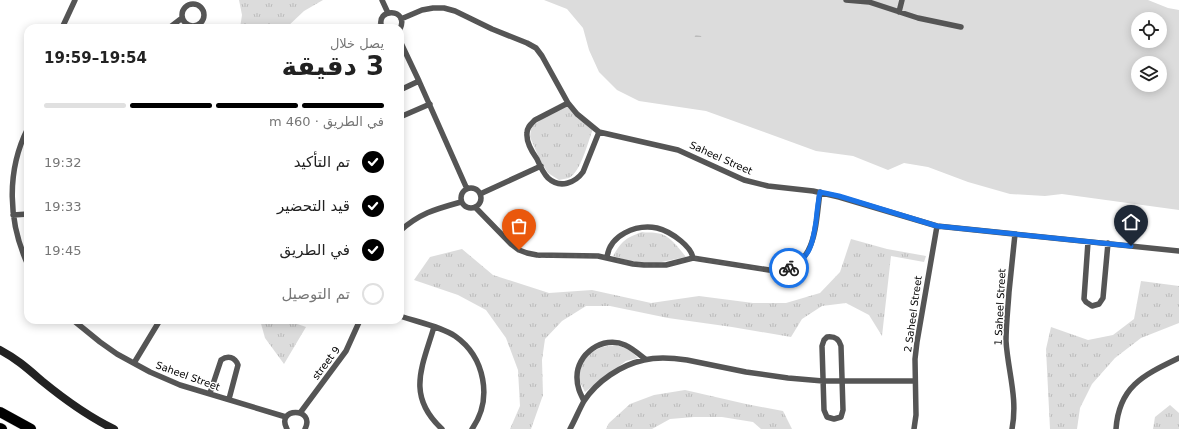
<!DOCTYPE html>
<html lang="ar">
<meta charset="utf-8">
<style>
body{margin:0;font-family:"DejaVu Sans",Cairo,sans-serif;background:#f2f2f2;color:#222;direction:rtl;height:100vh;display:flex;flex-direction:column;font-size:15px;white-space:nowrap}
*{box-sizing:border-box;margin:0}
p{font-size:13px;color:#767676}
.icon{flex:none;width:22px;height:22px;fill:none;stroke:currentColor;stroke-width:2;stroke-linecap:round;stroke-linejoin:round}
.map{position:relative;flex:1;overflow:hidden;direction:ltr}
.panel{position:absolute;left:24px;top:24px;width:380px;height:300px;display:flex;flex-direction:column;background:#fff;border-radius:12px;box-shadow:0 2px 10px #0003;direction:rtl}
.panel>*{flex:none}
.fabs{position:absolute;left:1131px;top:12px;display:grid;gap:8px}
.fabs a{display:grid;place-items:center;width:36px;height:36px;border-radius:50%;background:#fff;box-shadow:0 2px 10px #0003;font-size:20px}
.pin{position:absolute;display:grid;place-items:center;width:34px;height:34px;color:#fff;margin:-41px -17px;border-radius:50% 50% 50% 0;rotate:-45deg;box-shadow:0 0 4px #0007}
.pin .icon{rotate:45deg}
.courier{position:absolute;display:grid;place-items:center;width:40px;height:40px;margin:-20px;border:3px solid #1a73e8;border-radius:50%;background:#fff;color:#222;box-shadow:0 1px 5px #0007}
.headline em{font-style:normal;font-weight:700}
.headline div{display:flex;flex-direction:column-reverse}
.headline{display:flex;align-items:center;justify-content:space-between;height:68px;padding:0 20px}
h1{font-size:26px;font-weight:700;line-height:30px}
.bar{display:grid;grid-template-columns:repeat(4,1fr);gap:6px 4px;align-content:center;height:48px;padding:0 20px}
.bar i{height:5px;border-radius:3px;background:#e0e0e0}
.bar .selected{background:#000}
.bar p{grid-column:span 4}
ol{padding:0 20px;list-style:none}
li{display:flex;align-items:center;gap:12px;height:44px}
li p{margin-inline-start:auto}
li .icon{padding:4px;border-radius:50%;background:#000;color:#fff;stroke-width:4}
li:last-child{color:#767676}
li i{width:22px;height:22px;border:2px solid #e0e0e0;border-radius:50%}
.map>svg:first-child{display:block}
.grass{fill:#dcdcdc;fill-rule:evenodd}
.forest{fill:url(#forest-firs)}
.park{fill:url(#park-tufts)}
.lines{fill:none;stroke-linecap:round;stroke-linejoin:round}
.highway-casing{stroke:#dbdbdb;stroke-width:11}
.street{stroke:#555;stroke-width:5.5}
.secondary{stroke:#222;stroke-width:8}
.highway{stroke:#000;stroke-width:10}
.done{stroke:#595959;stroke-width:4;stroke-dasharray:0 7.2}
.route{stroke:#1a73e8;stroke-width:5}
.labels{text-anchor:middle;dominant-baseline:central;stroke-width:3;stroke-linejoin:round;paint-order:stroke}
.street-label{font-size:10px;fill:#000;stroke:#fff}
</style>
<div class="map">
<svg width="1179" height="429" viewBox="0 0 1179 429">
<defs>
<pattern id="forest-firs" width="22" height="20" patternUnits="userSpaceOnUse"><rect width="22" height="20" fill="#dcdcdc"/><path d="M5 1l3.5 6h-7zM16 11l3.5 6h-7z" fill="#bbb"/></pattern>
<pattern id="park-tufts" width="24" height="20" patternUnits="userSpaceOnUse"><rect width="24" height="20" fill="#dcdcdc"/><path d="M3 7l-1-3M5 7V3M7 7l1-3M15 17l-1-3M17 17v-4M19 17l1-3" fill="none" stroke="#bbb"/></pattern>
</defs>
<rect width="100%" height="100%" fill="#fff"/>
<path class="grass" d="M544,0H1148L1168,8L1179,10V210L1062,194L1045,196L1010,194L968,182L928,167L904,163L888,170L853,156L816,151L706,111L639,101L617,90L599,72L589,50L583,28L567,9ZM1138,19H1160V41H1138ZM1138,63H1160V85H1138Z"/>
<path class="forest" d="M693,35L702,36C705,43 706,47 698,50C692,47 691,43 690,37Z"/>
<path class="park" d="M239,0H323L304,11L286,28H240L242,15Z
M566,103L577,118L593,129C588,141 581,172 569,178C566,179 562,179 559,180L548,173L540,160L530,137L531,129L535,124Z
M642,232C646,233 651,232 656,233C669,234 678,247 686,257L652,264L633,262L613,256C622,241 625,238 642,232Z
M851,239L887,249L926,256L924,262L891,256L882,336L869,315L846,303L822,306L802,319L791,337L732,327L668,318L610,306H586L562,321L545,339L542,360L543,395L531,429H510L520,406L518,370L506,338L486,310L458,295L414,280L430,257L462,249L493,275L549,293L592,290L651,303L699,296L753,303H786L820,293L840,272Z
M1141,281L1179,286V323L1141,338L1115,358L1092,384L1080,408L1077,429H1050L1046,349L1051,327L1088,340L1113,335L1134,319Z
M260,320H286L306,327L284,364L265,338Z
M617,345L630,350L638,358L626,361L585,392L579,380L581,365L590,353L602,347Z
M685,390L746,404L783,411L792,429H761L753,422L722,417H694L670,419L652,429H606L609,423L630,404L654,395Z
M1170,405L1179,413V429H1153L1155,417Z"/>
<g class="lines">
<defs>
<path id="highway" d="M0,412L31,429
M0,428L2,429"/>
</defs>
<use href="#highway" class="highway-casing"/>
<path class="street" d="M382,0L388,13
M846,0L869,2L918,18L961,27
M182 15a11 11 0 1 1 22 0a11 11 0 1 1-22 0Z
M899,12L902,0
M401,19L422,10L433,8H444L455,11L492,29L527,43L536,48L542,56L568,103L577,114L599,132L678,150L744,180L768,186L813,191L839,197L937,226L1179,251
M62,28L75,0
M169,28L182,18
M372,28L381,26
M382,28C374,7 410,8 400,29
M400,41L419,81L467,189
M400,90L419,81
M568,103L535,120C531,124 527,127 527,133C526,142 532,152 537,159C540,166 543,173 548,178C560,189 575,183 583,172L599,132
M400,117L430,104
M28,128C6,171 8,222 28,265
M461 198a10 10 0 1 1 20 0a10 10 0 1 1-20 0Z
M480,194L541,166
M475,207L511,244L519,250L527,253L537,255L598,256L633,264L644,265H666L693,258L699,259L769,270C817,272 815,228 820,192
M13,215L28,214
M400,231C420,213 436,209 461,202
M1088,242L1084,299L1086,302L1092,306L1099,304L1103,298L1108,243
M607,258C609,235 636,224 657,228C665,230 675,236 681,241C687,246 692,251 693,258
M400,316C417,322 440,326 455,336C485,357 493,399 472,429
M73,320L100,342L117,354L150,372L180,385L286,417
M434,327C422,367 406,396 442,429
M827,337C835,336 839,339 841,346L843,410L841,417L834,419L827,417L824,410L822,346L824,340Z
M134,363L160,320
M210,393L221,360C228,355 235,357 238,365L229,399
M584,401C580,393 577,387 577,378C576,354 603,335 625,345C632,348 639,354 645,359
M300,413L346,351L360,320
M287,429C275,407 316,407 305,429
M570,429C575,420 579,410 584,401C597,381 621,365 644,360C657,357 673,358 687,360L746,372L788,378L823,381H915
M914,429L916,415L915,359L917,342L937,226
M1012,429C1018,398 1008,372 1006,341C1006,325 1008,308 1009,292C1011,273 1013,253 1015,234
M1116,429C1119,386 1144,375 1179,358"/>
<path class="secondary" d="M0,350C17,359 28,369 42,381C64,399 89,417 114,429"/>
<use href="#highway" class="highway"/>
</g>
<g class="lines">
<path class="done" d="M519,250L537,256H598L633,264L644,265H666L694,258L699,259L769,270L778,271L789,268"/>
<path class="route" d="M789,268C811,258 813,242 816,221C817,211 818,202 820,192L839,196L937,226L1131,246"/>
</g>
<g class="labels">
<g class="street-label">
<text transform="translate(721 158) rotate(24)">Saheel Street</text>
<text transform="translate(1000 307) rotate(-87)">1 Saheel Street</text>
<text transform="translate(913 314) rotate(-82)">2 Saheel Street</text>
<text transform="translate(326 363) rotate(-53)">street 9</text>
<text transform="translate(188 376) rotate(20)">Saheel Street</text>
</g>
</g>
</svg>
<div class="fabs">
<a><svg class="icon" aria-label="locate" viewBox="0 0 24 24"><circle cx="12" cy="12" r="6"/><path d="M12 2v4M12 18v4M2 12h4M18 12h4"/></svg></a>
<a><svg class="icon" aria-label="layers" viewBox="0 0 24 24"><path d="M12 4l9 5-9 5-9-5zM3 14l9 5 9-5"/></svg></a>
</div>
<div class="pin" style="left:519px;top:250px;background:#ea580c"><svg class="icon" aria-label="bag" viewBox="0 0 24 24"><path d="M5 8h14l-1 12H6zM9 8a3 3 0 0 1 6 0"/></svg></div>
<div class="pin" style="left:1131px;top:246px;background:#1f2937"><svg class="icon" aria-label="home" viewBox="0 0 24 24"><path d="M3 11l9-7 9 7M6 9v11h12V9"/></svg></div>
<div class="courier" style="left:789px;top:268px"><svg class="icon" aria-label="bike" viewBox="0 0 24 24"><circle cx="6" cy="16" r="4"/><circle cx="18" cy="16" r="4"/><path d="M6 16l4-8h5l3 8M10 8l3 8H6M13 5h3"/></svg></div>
<section class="panel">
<div class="headline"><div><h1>3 دقيقة</h1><p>يصل خلال</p></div><em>19:54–19:59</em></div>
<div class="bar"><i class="selected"></i><i class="selected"></i><i class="selected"></i><i></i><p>في الطريق · 460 m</p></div>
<ol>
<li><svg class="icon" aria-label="check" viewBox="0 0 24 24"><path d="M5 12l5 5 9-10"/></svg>تم التأكيد<p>19:32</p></li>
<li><svg class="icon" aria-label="check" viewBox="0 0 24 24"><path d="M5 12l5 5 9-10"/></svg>قيد التحضير<p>19:33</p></li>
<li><svg class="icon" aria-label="check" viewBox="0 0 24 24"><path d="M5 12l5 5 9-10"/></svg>في الطريق<p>19:45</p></li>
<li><i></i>تم التوصيل</li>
</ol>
</section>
</div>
